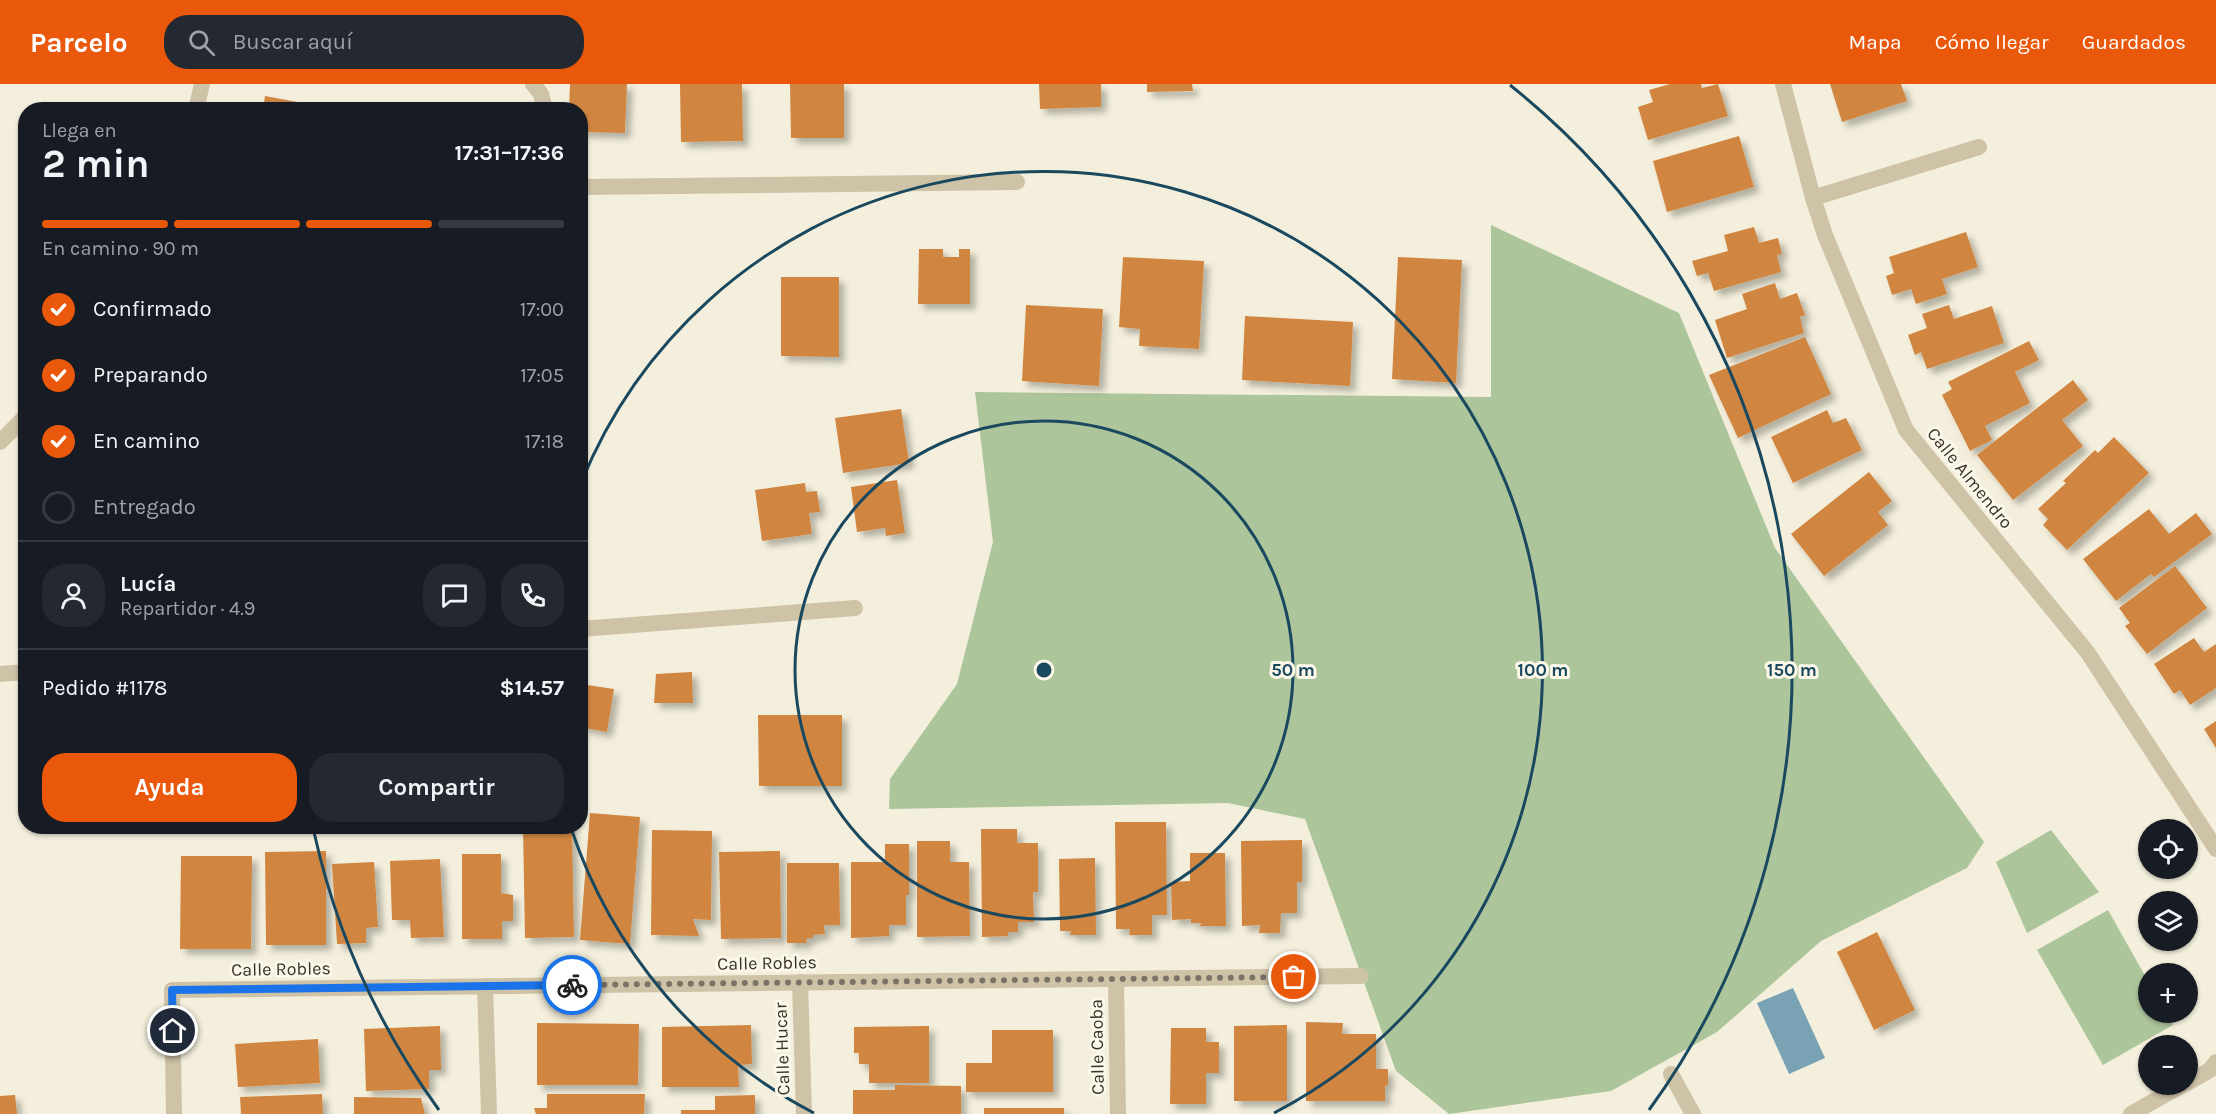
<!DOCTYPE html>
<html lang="es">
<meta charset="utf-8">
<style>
body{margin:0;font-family:Karla,sans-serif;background:#242831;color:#f1f3f6;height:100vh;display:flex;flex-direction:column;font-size:22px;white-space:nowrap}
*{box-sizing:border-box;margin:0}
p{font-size:20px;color:#9ea1a6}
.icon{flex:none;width:33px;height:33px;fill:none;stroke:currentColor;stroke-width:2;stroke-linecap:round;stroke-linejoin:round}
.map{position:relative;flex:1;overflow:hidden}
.panel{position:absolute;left:18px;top:18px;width:570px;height:732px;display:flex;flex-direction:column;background:#171b24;border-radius:24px;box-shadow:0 2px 4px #0004}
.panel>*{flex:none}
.fabs{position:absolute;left:2138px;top:735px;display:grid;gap:12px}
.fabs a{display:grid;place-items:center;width:60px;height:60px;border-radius:50%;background:#171b24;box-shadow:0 2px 4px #0004;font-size:30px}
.pin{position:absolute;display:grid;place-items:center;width:51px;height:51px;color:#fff;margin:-26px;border:3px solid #fff;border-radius:50%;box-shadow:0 2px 6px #0007}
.courier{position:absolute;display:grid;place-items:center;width:60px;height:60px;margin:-30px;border:4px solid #1a73e8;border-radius:50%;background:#fff;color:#222;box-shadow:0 2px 8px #0007}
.head em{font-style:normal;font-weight:700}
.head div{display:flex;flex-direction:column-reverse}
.head{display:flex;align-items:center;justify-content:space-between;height:102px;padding:0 24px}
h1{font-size:39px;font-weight:700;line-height:45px}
.bar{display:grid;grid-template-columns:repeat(4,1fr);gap:9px 6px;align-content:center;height:72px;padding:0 24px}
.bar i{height:8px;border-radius:4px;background:#363941}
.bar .current{background:#ea580c}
.bar p{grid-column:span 4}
.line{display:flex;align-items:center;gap:15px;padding:0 24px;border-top:2px solid #363941}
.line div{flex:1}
.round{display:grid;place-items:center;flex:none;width:63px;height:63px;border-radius:24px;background:#242831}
ol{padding:0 24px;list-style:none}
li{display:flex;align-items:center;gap:18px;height:66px}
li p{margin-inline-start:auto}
li .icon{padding:6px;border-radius:50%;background:#ea580c;color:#fff;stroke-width:4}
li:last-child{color:#9ea1a6}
li i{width:33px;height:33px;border:3px solid #363941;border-radius:50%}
.action{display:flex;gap:12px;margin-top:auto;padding:12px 24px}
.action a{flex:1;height:69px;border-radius:24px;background:#ea580c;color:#fff;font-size:24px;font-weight:700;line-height:69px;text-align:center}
.action a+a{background:#242831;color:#f1f3f6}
header{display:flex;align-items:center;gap:36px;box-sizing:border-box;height:84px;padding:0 30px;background:#ea580c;color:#fff}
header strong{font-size:28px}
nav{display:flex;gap:33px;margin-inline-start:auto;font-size:21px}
.search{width:420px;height:54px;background:#242831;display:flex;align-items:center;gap:15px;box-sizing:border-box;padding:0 21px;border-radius:24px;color:#9ea1a6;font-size:22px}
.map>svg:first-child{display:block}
.green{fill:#acc59b}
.water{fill:#79a3b4}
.building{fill:#d0863f;filter:url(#shadow)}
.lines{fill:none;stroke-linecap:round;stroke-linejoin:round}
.service{stroke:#cec2a7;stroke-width:16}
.minor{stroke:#cec2a7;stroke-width:16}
.tertiary{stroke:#cec2a7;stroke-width:16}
.done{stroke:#7a7467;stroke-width:6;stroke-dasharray:0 10.8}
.route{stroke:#1a73e8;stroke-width:8}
.ring{fill:none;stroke:#1a495f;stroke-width:3}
.labels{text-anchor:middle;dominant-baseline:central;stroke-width:6;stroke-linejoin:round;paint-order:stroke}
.street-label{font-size:18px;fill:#393228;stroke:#fbf7e9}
.centre{fill:#1a495f;stroke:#fbf7e9;stroke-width:3}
.ring-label{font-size:18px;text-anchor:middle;font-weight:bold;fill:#1a495f;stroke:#fbf7e9;stroke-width:6;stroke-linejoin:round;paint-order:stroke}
</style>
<header>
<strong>Parcelo</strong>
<div class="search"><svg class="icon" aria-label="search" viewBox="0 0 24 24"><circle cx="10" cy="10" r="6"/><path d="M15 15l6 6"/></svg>Buscar aquí</div>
<nav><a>Mapa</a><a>Cómo llegar</a><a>Guardados</a></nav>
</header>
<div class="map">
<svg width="2216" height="1030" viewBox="0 0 2216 1030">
<defs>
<filter id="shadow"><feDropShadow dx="5.5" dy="5.5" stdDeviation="3" flood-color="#0004"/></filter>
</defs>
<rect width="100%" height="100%" fill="#f4efdc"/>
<path class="green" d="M1491,141L1679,229L1775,464L1984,758L1967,784L1821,857L1717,948L1611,1007L1449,1030L1396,987L1305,735L1228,719L889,725L890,695L957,600L993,458L975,308L1491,313Z
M2051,746L2099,808L2027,849L1996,778Z
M2108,826L2148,897V928L2166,929L2173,941L2103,981L2037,866Z"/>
<path class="water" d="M1793,904L1825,974L1789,990L1757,919Z"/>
<path class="building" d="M570,0H627L625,49L580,48V26H569Z
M680,0H742L743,57L681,58Z
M790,0H844V54H791Z
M1039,0H1101V23L1040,25Z
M1147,0H1192L1193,7L1147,8Z
M1670,0H1701L1702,4L1718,0L1728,32L1648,56L1638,23L1653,18L1649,6Z
M1830,0H1901L1907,17L1842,38Z
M265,12L329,24V26H263Z
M450,19L499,21V26H450Z
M1739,52L1754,103L1667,128L1653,77Z
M1754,143L1759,159L1778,154L1782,170L1777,171L1781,188L1714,207L1708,189L1697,192L1692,177L1728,167L1724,151Z
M1966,148L1978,183L1942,195L1947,210L1916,220L1911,205L1892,211L1886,192L1894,189L1889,173Z
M919,165H943V173H959V165H970V220H918Z
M1123,173L1204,177L1199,265L1139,262L1140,245L1119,243Z
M1398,173L1462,176L1456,299L1392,295Z
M781,193H839V273L781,272Z
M1775,199L1780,215L1797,209L1805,231L1800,233L1804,249L1727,274L1715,236L1747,225L1742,210Z
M1026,221L1103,225L1099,302L1022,297Z
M1949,221L1954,235L1992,222L2004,259L1927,285L1921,268L1915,271L1908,251L1927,244L1922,230Z
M1245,232L1353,238L1350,302L1242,296Z
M1805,253L1831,310L1738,354L1709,291Z
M2029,257L2039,276L2015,288L2030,319L1985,342L1992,356L1970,367L1942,311L1952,305L1948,298Z
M2073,296L2088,316L2062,336L2083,362L2013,416L1977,371Z
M901,325L909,379L843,389L835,334Z
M1827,326L1833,339L1846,334L1862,366L1793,399L1771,353Z
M2114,353L2149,389L2067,466L2043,441L2048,435L2038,425L2066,399L2063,397L2095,366L2098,369Z
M1869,388L1892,417L1878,428L1888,441L1824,492L1791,450Z
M897,396L905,449L886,452L885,444L857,448L851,403Z
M805,399L806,408L817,407L820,428L809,429L812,450L762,457L755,406Z
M2149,425L2169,450L2196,429L2212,450L2154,493L2151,490L2116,517L2083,475Z
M2175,482L2207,524L2147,570L2125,542L2130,539L2119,524Z
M2194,554L2204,568L2216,560V604L2190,621L2180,606L2174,610L2154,580Z
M692,588L693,619H654L656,590Z
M580,600L614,605L607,648L580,643Z
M758,631H842V702H759Z
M2216,637V664L2204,645Z
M590,729L640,733L630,860L580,856Z
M1115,738H1166L1167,831H1152V851H1129L1130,845H1116Z
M523,742H572L574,853L525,854Z
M981,745H1017V759H1038V808H1033L1034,838H1018V848H1008V852L982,853Z
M652,746L712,747L711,836L693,835L699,852L651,851Z
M1302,756V798H1297V829H1281L1280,849H1259L1260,841L1242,842L1241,757Z
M917,757H950V778H969L970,852L917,853Z
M885,760H909V811H906V841H889V852L851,854V778H885Z
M326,767V861H266L265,768Z
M780,767L781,854L721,855L719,768Z
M1190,769H1225L1226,842H1200L1201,839H1191V835L1172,836L1171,798L1190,797Z
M462,770H501V809L513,811V837H502V855H462Z
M181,772H252L251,865H180Z
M1095,774L1096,851H1070L1071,847H1060L1059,775Z
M440,775L444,853L411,854L410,836H392L390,777Z
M374,778L378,843L366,844V859L337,860L332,780Z
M787,779H839L840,841H824L825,850L813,851V854H807L806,859H787Z
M1877,848L1915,926L1874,946L1837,868Z
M1306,938L1343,939L1342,950H1376V985H1388V1002L1385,1001V1017H1306Z
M537,939L639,940L638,1001H537Z
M751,941L752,980L738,981L739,1003H662V943Z
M1287,941V1017H1234V942Z
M440,942L441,986H429V1005L366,1007L364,945Z
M929,942V999H869V980H859V969H854V943Z
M1171,944H1206V958H1219V989H1206V1020H1170Z
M992,946H1053V1008H966V979H992Z
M318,955L320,999L238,1003L235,960Z
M895,1001L961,1002V1030H853V1006H895Z
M322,1010L323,1030H241L240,1013Z
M547,1010H645L644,1030H536L534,1024H547Z
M15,1011L17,1030H0V1012Z
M755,1011V1030H681V1026H715V1012Z
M354,1013L421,1014L425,1030H354Z
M984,1024H1064V1030H984Z"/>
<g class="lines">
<path class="service" d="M1671,990L1693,1030"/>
<path class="minor" d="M533,0L541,10L545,26
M1783,0L1813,114L1825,151L1906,346L2088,569L2216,765
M580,103L1017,98
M1813,114L1979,63
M580,545L855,524
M0,590L26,588
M1116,895L1118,1030
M800,898L804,1030
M485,902L489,1030
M2187,999L2210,986L2216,978
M174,1030L172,906L1361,892
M2131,1030L2184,1000"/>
<path class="tertiary" d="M196,26L202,0
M0,358L26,332"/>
</g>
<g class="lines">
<path class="done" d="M572,901L1294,893"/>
<path class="route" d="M173,947L172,906L572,901"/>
</g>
<g class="ring">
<circle cx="1044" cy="586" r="249"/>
<path d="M814 1029A499 499 0 0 1 571 744M581 399A499 499 0 1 1 1274 1029"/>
<path d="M439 1026A748 748 0 0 1 314 748M1510 1A748 748 0 0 1 1649 1026"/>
</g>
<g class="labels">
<g class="street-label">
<text transform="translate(1970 394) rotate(51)">Calle Almendro</text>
<text transform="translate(767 879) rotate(-1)">Calle Robles</text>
<text transform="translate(281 885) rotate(-1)">Calle Robles</text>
<text transform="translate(1097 963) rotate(-91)">Calle Caoba</text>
<text transform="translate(782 965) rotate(-92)">Calle Hucar</text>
</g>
</g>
<circle cx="1044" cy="586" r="9" class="centre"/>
<g class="ring-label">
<text x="1293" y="592">50 m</text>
<text x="1543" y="592">100 m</text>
<text x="1792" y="592">150 m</text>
</g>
</svg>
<div class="fabs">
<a><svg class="icon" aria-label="locate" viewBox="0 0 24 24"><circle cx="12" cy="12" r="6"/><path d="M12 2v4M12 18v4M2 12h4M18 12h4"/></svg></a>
<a><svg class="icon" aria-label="layers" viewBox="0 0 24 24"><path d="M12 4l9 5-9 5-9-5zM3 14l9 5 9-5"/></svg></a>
<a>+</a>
<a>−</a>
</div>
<div class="pin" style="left:1294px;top:893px;background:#ea580c"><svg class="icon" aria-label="bag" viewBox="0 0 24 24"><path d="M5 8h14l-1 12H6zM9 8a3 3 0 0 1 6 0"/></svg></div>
<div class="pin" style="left:173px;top:947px;background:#1f2937"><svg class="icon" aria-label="home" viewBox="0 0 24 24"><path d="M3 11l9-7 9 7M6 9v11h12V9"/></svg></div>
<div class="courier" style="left:572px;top:901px"><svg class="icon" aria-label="bike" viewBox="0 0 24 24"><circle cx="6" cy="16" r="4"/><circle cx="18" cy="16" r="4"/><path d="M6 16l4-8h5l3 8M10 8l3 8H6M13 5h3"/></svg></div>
<section class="panel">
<div class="head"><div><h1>2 min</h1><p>Llega en</p></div><em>17:31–17:36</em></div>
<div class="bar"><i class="current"></i><i class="current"></i><i class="current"></i><i></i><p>En camino · 90 m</p></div>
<ol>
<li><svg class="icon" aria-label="check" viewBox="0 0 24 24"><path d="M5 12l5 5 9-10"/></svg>Confirmado<p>17:00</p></li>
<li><svg class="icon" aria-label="check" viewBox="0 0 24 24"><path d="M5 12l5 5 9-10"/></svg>Preparando<p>17:05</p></li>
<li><svg class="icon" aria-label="check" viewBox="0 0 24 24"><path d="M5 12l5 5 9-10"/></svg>En camino<p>17:18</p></li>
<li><i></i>Entregado</li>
</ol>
<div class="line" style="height:108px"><a class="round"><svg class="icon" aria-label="person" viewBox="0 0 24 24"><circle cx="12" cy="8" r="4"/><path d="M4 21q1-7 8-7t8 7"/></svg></a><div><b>Lucía</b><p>Repartidor · 4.9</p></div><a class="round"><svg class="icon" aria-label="chat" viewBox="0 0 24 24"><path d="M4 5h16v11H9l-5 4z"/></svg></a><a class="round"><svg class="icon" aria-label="phone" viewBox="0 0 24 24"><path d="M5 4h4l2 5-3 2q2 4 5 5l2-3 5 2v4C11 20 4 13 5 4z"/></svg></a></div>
<div class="line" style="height:78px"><div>Pedido #1178</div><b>$14.57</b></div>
<div class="action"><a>Ayuda</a><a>Compartir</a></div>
</section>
</div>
